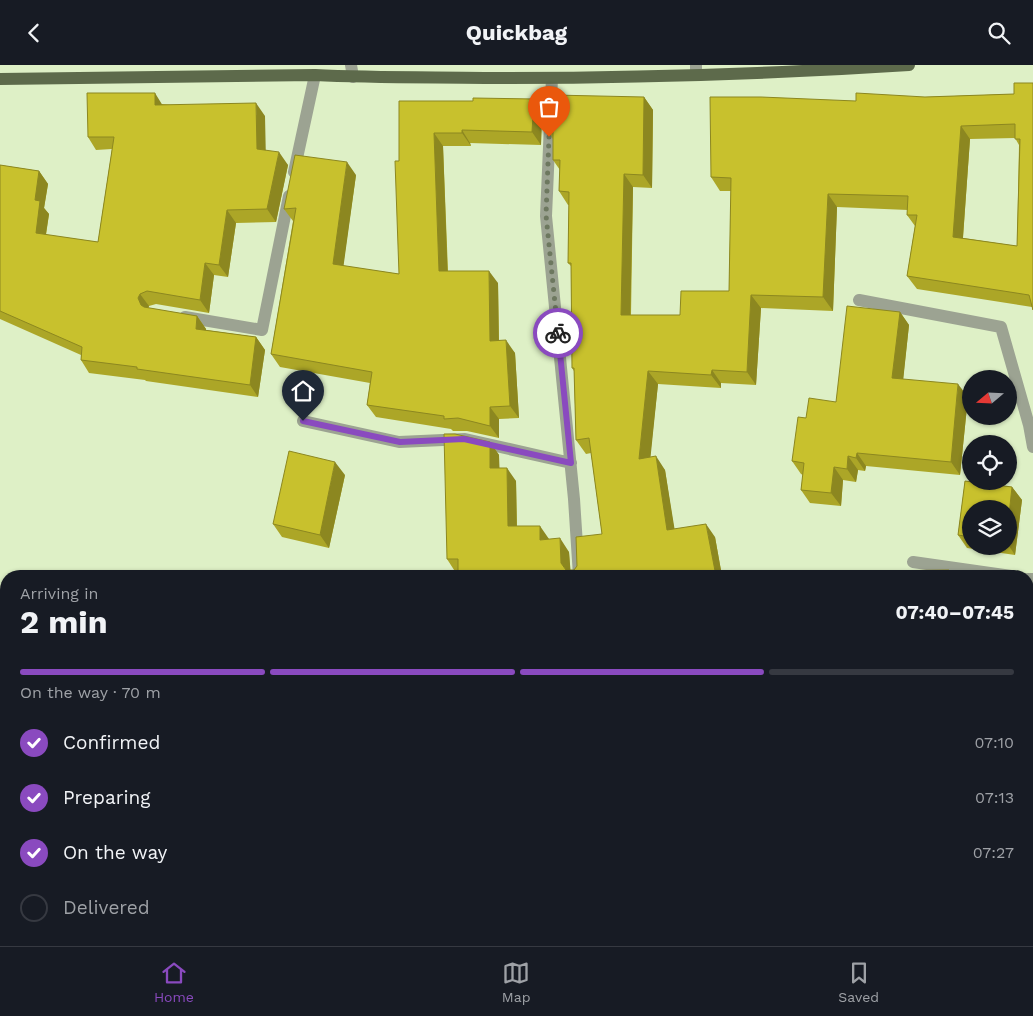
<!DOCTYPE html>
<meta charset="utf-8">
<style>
body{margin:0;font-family:"Work Sans",sans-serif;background:#242831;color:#f1f3f6;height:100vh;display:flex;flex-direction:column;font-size:19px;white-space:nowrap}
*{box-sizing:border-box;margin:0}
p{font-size:16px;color:#9ea1a6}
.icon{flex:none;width:28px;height:28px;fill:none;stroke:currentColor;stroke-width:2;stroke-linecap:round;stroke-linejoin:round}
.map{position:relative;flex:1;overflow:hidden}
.details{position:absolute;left:0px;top:505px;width:1034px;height:376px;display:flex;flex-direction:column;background:#171b24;border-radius:20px 20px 0 0;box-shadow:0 1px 4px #0004}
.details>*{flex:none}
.needle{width:32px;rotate:251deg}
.buttons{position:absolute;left:962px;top:305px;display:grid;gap:10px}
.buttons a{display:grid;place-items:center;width:55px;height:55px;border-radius:50%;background:#171b24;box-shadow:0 1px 4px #0004;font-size:25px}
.pin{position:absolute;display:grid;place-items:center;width:42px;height:42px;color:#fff;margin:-51px -21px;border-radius:50% 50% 50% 0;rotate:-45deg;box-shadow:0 0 5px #0007}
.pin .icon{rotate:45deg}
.courier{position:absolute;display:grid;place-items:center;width:50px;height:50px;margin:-25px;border:4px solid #8a4abf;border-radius:50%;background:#fff;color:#222;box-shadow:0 1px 6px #0007}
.summary em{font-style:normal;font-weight:700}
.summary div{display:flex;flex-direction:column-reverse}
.summary{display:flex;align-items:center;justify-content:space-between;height:85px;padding:0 20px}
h1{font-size:32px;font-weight:700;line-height:38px}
.bar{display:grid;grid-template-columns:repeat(4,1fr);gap:8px 5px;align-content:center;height:60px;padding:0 20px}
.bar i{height:6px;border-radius:4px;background:#363941}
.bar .active{background:#8a4abf}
.bar p{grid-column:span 4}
ol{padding:0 20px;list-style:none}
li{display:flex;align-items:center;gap:15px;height:55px}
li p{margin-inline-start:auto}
li .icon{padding:5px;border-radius:50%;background:#8a4abf;color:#fff;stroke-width:4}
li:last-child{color:#9ea1a6}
li i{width:28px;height:28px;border:2px solid #363941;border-radius:50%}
header{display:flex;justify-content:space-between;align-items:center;height:65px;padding:0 20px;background:#171b24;font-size:22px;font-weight:700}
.tabs{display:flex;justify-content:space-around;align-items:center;height:70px;border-top:1px solid #363941;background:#171b24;font-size:14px;color:#9ea1a6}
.tabs a{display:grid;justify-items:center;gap:2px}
.tabs .active{color:#8a4abf}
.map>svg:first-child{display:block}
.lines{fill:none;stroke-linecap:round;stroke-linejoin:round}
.street{stroke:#9ca392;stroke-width:12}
.primary{stroke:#5d6a4b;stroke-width:12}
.wall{fill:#aca627;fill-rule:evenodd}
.shaded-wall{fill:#8c8720}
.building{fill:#c8c12d;stroke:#8c8720;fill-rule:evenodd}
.done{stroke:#6d785f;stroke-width:5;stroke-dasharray:0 9}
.route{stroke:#8a4abf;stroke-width:6}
</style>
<header><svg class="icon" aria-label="back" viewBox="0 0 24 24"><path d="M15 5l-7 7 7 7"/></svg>Quickbag<svg class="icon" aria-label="search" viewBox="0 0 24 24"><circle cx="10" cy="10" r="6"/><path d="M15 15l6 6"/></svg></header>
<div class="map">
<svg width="1033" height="881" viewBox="0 0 1033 881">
<rect width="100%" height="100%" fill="#def0c6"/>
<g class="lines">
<path class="street" d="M351,0L353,12
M696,0V10
M552,13L546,151L574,434L579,511
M294,107L315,10
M859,235L1001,262L1029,360L1033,382
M185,252L262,265L289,131
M303,356L399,377L465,374L571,398
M913,497L1011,511
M1028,514H1033
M1028,534L1033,531
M0,745L6,746
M323,881L324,875
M586,881L587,875"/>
<path class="primary" d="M0,14L315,10C375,13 436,12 496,13C634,13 772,9 909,0"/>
</g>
<path class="wall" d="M1033,18L1032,242L917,224L907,211L915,161L907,150L908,145L837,142L833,246L761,243L756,320L721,318V323L658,319L650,392L665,405L674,464L715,472L722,511H458V508H456L447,494L490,377L499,390V403L516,416L517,461L549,474L569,487L570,505H574L602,469L591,388L586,389L576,375L574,306L572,303L571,201L568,198L569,140H568L559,126L560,105L553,95V74L548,67L644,32L653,45L652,123L633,122L631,250H680L729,226L731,126H720L711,112L856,36L925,32L1014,29ZM1015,73L1019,80L1017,181L963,173L970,74Z
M534,34L542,46L541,80L470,78L471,81H443L448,206L498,218L499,275L515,288L519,353L499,354V373L467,366H453L451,364L376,352L367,340L370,318L280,302L271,289L293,156L284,144L356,110L343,201L399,209V96L473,36Z
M162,39L265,51V85L288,100L276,157L236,158L228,212L214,210L209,248L156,239L149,241L148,243L197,251L206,264V265L256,272L265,285L258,332L146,316L145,315L89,308L81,295V290L0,254V100L39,106L48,119L44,143L49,149L46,170L98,177L112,84L96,85L88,72Z
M900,247L909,260L903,314L968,332L960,410L866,401L865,406L858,405L856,417L843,415L841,441L810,438L801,425L803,410L801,409L792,396L806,353L836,337Z
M345,410L329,483L282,472L273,459Z
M965,416L1012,422L1022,435L1015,490L967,483L958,470ZM971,444H1009V481H971Z
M0,631L6,632V691L0,690Z
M1028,692L1033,693V756L1028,755Z"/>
<path class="shaded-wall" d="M155,28L163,41L155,40Z
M644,32L653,45L652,123L643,110Z
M534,34L542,46L541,80L532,67Z
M256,38L265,51L266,97L257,84Z
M961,61L970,74L962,185L953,172Z
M462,65L470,78L471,81L462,68Z
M434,68L443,81L448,219L439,206Z
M279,87L288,100L276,157L267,144Z
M347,97L356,110L342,212L333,199Z
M39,106L48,119L44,143L49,149L44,181L36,168L35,135Z
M624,109L633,122L630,263L621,250Z
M828,129L837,142L833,246L823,232Z
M227,145L236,158L228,212L219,200Z
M205,198L214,210L209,248L200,235Z
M489,206L498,218L499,289L490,276Z
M140,229L149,241L147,246L141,240L138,233Z
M751,230L761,243L756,320L747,307Z
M900,247L909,260L902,326L892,313Z
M197,251L206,264L205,276L196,264Z
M256,272L265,285L258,332L250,320Z
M506,275L515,288L519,353L510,341Z
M712,305L721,318V323L711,310Z
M648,306L658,319L649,407L639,394Z
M958,319L968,332L960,410L951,397Z
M490,342L499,354V373L490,361Z
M490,377L499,390L500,417L490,403Z
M857,388L866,401L865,406L856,393Z
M656,391L665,405L677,479L667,465Z
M848,391L858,405L856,417L847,404Z
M335,397L345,410L329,483L320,470Z
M834,402L843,415L841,441L831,428Z
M507,403L516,416L517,475L508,461Z
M1012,422L1022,435L1015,490L1009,481V450Z
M706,459L715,472L722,511H716Z
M540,461L549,474L540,475Z
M560,473L569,487L571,511L561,498Z
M126,875H137L136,881H125Z
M286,875H297L296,881H285Z"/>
<path class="building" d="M1014,18H1033V245L1029,230L907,211L917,150H907L908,131L828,129L823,232L751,230L747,307L712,305L711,310L648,306L639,394L656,391L667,465L706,459L716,511H458V494H447L444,369H455L490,377V403H507L508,461H540V475L560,473L561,498L566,505H574L577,501L576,472L602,469L589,373L576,375L574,303H572L571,198H568L569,127L559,126L560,95H553V67H548L549,33H553V30L644,32L643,110L624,109L621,250H680L681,226H729L731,113L711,112L710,32H761L856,36V28L925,32L1014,29ZM1015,59V74H1020L1017,181L953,172L961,61Z
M87,28H155V40L256,38L257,84L279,87L267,144L227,145L219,200L205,198L200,235L147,226L140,229L138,233L141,240L144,242L197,251L196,264L256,272L250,320L137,304V302L81,295L82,282L0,246V100L39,106L35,135L40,136L36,168L98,177L114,72H88Z
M473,33L534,34L532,67L462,65V68H434L439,206H489L490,276L506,275L510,341L490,342V361L458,353L444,354V351L367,340L372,307L271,289L296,143L284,144L295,90L347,97L333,199L399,209L395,96H399V36H473Z
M847,241L900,247L892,313L958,319L951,397L857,388L856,393L848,391L847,404L834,402L831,428L801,425L804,398L792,396L798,352L806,353L809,333L836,337Z
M289,386L335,397L320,470L273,459Z
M965,416L1012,422L1009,450V444H971V472L958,470Z
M949,505L950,511H847L878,506Z
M833,509V511H823Z
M0,631L6,632V680L0,679Z
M1028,692L1033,693V745L1028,744Z
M1033,809V881H1016L1018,875H1028V833Z
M56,875H126L125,881H55Z
M243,875H286L285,881H242Z"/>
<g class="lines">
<path class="done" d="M549,72L546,150L558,268"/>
<path class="route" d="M303,356L400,377L464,374L571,398L558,268"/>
</g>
</svg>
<div class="buttons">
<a><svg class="needle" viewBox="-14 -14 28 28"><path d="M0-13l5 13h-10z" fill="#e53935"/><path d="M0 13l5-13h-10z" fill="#9ea1a6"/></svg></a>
<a><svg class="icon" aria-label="locate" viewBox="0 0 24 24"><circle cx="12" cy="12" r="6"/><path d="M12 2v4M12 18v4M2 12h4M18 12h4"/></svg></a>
<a><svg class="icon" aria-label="layers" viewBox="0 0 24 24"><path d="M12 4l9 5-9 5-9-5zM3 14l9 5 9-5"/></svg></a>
</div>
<div class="pin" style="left:549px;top:72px;background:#ea580c"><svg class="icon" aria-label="bag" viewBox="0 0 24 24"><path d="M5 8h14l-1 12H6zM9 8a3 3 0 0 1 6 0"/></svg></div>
<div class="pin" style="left:303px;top:356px;background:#1f2937"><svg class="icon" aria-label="home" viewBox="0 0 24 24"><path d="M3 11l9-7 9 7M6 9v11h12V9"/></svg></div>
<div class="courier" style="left:558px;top:268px"><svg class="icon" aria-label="bike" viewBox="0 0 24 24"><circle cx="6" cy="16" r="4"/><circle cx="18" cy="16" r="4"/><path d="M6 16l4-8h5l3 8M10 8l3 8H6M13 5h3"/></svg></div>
<section class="details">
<div class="summary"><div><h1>2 min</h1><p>Arriving in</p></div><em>07:40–07:45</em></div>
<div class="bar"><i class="active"></i><i class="active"></i><i class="active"></i><i></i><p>On the way · 70 m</p></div>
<ol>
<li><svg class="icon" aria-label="check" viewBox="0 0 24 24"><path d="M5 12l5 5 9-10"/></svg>Confirmed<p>07:10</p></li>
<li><svg class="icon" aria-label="check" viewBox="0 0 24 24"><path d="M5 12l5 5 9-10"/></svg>Preparing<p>07:13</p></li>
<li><svg class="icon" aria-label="check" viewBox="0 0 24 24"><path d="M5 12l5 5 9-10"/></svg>On the way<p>07:27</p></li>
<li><i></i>Delivered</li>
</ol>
</section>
</div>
<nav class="tabs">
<a class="active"><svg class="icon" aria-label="home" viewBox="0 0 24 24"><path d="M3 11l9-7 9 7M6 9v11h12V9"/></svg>Home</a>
<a><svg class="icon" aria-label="map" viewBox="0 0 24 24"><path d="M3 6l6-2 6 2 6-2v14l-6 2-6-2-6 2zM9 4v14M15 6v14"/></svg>Map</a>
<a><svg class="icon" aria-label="saved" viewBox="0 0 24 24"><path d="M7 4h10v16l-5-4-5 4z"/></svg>Saved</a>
</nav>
